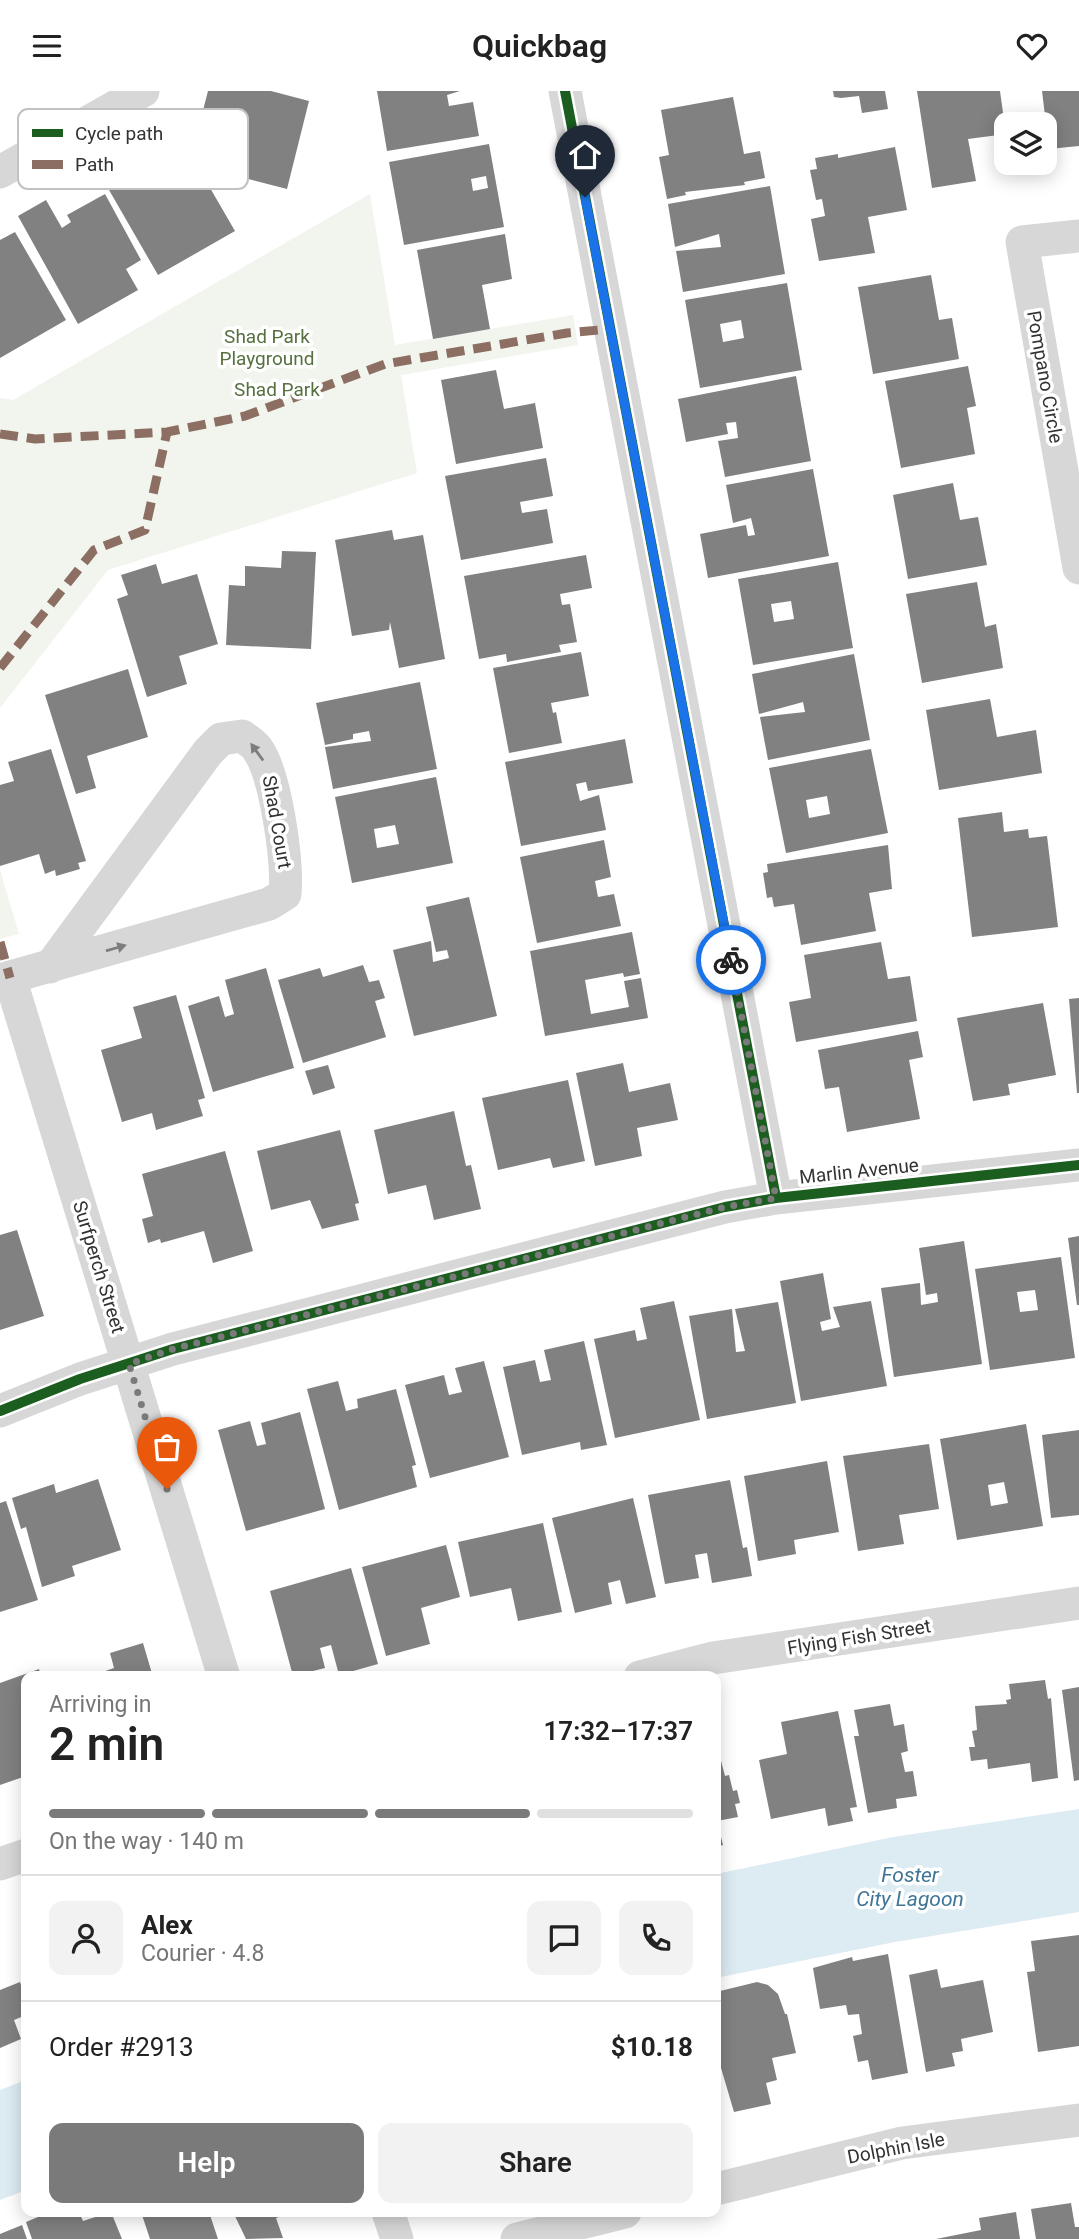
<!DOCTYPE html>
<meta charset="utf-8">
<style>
body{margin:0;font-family:Roboto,sans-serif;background:#f2f2f2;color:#222;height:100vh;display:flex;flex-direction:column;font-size:26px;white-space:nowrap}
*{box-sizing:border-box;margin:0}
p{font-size:23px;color:#767676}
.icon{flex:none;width:38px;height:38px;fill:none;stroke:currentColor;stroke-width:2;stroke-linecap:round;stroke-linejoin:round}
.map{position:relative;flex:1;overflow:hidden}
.drawer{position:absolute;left:21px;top:1580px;width:700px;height:546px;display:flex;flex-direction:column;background:#fff;border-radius:14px;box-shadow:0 4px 18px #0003}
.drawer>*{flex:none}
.tools{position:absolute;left:994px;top:21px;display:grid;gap:14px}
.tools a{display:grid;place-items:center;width:63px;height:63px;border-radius:14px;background:#fff;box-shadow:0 4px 18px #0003;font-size:35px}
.pin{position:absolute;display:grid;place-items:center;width:60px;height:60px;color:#fff;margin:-72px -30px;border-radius:50% 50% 50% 0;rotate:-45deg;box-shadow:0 0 7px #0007}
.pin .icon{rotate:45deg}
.courier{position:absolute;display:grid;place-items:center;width:70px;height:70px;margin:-35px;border:5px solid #1a73e8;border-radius:50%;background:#fff;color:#222;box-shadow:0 2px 9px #0007}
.headline em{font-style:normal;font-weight:600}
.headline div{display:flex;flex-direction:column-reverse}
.headline{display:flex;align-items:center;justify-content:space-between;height:119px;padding:0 28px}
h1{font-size:46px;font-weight:600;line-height:52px}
.bar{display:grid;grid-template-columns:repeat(4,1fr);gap:10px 7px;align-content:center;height:84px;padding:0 28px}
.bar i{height:9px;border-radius:5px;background:#e0e0e0}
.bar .active{background:#7a7a7a}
.bar p{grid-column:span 4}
.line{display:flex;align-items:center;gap:18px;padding:0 28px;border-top:2px solid #e0e0e0}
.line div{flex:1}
.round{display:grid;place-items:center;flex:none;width:74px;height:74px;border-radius:14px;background:#f2f2f2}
.action{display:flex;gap:14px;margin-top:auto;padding:14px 28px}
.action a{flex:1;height:80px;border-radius:14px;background:#7a7a7a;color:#fff;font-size:28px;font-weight:600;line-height:80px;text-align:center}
.action a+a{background:#f2f2f2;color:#222}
header{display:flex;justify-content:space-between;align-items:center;height:91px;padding:0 28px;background:#fff;font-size:32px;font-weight:600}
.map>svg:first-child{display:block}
.green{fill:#f1f5ed}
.water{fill:#ddebf3}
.building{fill:#818181;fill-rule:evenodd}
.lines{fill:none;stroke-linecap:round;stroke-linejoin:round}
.street{stroke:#d7d7d7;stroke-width:33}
.quiet{stroke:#8d6e63;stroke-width:9;stroke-dasharray:18 9;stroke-linecap:butt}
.cycleway-casing{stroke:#fff;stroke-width:15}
.cycleway{stroke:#1b5e20;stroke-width:10}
.oneway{fill:#7d7d7d}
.done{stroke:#7a7a7a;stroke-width:7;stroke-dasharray:0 12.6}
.route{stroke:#1a73e8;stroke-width:9}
.labels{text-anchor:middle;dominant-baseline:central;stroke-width:7;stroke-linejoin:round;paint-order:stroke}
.park-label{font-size:19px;fill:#56703f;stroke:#fff}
.street-label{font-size:19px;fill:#333;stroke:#fff}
.water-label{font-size:21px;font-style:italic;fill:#3f7597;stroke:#fff}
.key{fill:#fff;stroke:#c2c2c2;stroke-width:2}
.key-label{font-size:19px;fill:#333}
</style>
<header><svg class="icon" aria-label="menu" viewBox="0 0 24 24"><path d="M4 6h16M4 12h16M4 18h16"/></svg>Quickbag<svg class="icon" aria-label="heart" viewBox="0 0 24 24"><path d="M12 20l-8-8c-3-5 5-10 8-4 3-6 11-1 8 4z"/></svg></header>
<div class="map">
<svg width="1079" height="2148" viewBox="0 0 1079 2148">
<rect width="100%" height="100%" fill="#fff"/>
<path class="green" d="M370,103L395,254L573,224L578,254L401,284L417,382L108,479L0,617V307L13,309Z
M0,779L19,843L0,848Z"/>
<path class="water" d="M1079,1718V1821L895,1851L716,1887V1783L893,1746Z
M26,1989V2099L0,2109V1999Z"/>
<path class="building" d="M208,0H271L309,10L287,98L233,84L239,57L219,52L222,37L200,31Z
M377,0H460L447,4L449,15L473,11L479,45L387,60Z
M833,0H885L888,18L862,22L859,5L841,7L834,6Z
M917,0H1000L1006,43L968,48L976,90L932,97Z
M1042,0H1079V55L1049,58Z
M733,6L744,63L760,60L765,87L744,91L745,94L685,101L686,104L667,108L659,66L669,64L661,19Z
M489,53L504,136L404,154L389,71ZM486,85L488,97L473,100L471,88Z
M895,56L907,119L868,126L875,162L819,170L811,128L825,125L822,108L816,109L810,79L817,78L815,67L838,63V67Z
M155,63L169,86L195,71L235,140L158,184L105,92Z
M770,95L785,183L683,201L676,160L721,156L719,143L675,156L668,113Z
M105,103L141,169L126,178L138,199L78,233L18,125L46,109L62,137L71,131L67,124Z
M15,141L66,229L0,267V149Z
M505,143L512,188L482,194L490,238L433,248L417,159Z
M931,184L939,229L952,227L959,268L873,283L858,196Z
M787,192L802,279L700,297L685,209ZM741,229L744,247L723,251L720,233Z
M968,275L976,315L967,317L975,363L901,377L885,290Z
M496,279L504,318L535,312L543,357L456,373L441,289Z
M796,285L811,370L725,386L718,350L738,347L736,331L726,332L728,343L686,351L678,308Z
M546,367L553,405L520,411L522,422L547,418L553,452L461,469L445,385Z
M813,378L829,465L708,487L700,443L746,434L748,445L755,444L751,427L733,432L726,394Z
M953,392L960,429L978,426L987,474L908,488L893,404Z
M392,439L394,449L423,444L445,568L399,577L390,531L389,539L352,545L335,449Z
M282,460L316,461L311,558L226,554L229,494L245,495V475L281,477Z
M586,464L592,497L560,503L562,514L570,513L577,551L559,554L561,561L507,571L506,563L479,568L464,485Z
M838,471L853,557L753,574L738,488ZM791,510L794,528L774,531L771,513Z
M156,473L162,493L197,483L218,553L179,565L187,593L147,606L117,508L128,504L121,484Z
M977,491L985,536L996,533L1003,577L922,592L906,503Z
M581,561L589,605L551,612L553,622L556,621L562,652L509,662L493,577Z
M854,563L870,649L768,669L760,626L805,621L803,611L759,623L752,583Z
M128,578L148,646L87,665L96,697L76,703L45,604Z
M420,591L437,678L333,698L325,656L371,650L369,640L353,643V648L325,654L316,612Z
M990,608L997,646L1036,639L1042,682L939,699L926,619Z
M625,648L633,692L588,700L586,691L576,693L580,710L599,704L606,739L521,755L505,671Z
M51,658L86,770L78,772L80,778L56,785L55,779L45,783L39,763L0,775V694L14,690L8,671Z
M871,658L888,742L786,762L769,677ZM827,705L830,723L809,727L806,709Z
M436,686L453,772L352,792L335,706ZM395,734L399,753L377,757L374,738Z
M1002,721L1004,741L1028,738L1029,747L1047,745L1058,836L972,846L958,727Z
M604,749L611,786L595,790L598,806L614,803L621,835L537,852L520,766Z
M888,754L892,798L869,802L876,840L801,854L794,813L774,816L772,806L767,807L763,782L768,781L767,773Z
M469,806L497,925L414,945L393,859L431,850L433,871L449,867L447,859L436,861L426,816Z
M632,841L640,883L624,886L623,882L585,889L591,923L629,916L624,890L641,887L648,927L545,945L530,860Z
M881,851L888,888L910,885L917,930L796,951L789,911L811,907L804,864Z
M363,874L369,891L379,889L385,907L375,910L386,946L303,972L278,889L320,877L323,886Z
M266,877L294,977L213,1001L188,915L219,905L225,926L234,923L225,889Z
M176,904L205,1007L198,1009L203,1025L156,1039L152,1022L122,1031L101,959L142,947L133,916Z
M1079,907V1002H1077L1069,908Z
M1043,912L1056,984L1008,993L1010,1004L973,1010L957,927Z
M918,940L923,966L909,969L920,1028L847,1041L839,996L825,998L818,959Z
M623,972L629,1001L670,992L678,1029L637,1037L642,1065L595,1075L576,982Z
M328,974L335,997L313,1004L305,980Z
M568,989L585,1070L553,1077L550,1067L498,1079L482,1007Z
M454,1020L466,1075L471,1074L481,1118L434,1129L426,1094L388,1103L374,1039Z
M340,1039L359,1112L355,1113L359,1129L322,1138L310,1109L271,1119L257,1060Z
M225,1060L253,1160L213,1172L204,1140L161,1152L160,1148L148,1152L142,1128L153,1125L142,1083Z
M17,1139L44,1225L0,1239V1144Z
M1079,1145V1214H1077L1068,1147Z
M964,1150L982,1273L894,1286L881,1197L920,1192L921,1214L938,1211L937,1202L926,1204L919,1157Z
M1061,1166L1075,1267L990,1279L975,1178ZM1035,1199L1038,1219L1020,1221L1017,1201Z
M823,1182L831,1228L820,1231L822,1240L840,1236L833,1216L871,1210L887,1295L801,1310L780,1190Z
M674,1210L700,1329L615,1347L594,1248L635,1239L637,1250L647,1248L640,1217Z
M778,1211L796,1312L707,1328L689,1225L732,1218L736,1261L745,1260L735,1218Z
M584,1250L607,1354L581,1359L580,1351L522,1364L503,1276L535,1269L540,1291L551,1289L544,1259Z
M484,1270L509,1366L430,1387L405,1294L444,1284L449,1304L462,1301L455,1277Z
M338,1290L346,1320L358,1317L357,1308L396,1298L416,1374L412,1375L417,1396L339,1419L307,1298Z
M300,1321L325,1418L246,1440L218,1339L250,1330L257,1355L266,1353L261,1332Z
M1026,1333L1043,1435L957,1449L940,1348ZM1004,1391L1008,1412L991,1415L988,1394Z
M1079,1339V1424L1051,1427L1042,1344Z
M929,1353L939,1418L899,1424L904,1453L858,1460L843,1365Z
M827,1370L839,1441L794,1449L796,1463L758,1470L744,1385Z
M98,1388L121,1459L72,1475L75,1485L42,1496L26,1436L21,1438L12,1407L54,1393L56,1402Z
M730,1389L743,1457L747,1456L752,1485L712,1492L707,1462L695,1464L699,1487L665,1493L648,1404Z
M633,1407L656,1506L626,1513L620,1489L608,1492L612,1513L575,1522L552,1427Z
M6,1410L38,1509L0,1521V1412Z
M543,1432L562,1521L518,1530L511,1497L470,1506L458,1451Z
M446,1454L460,1506L421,1517L430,1553L386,1565L362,1476Z
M351,1477L378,1573L339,1584L331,1554L320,1557L325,1577L293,1585L270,1500Z
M143,1552L153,1586H88L114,1577L110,1562Z
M39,1578L41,1586H26V1685L0,1694V1592Z
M1045,1589L1048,1608L1051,1607L1058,1687L1032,1691L1030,1672L988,1678L987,1668L971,1670L969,1656H975L972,1640L977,1639L975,1615L1007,1613L1006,1609L1011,1608L1009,1593Z
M1079,1596V1689L1074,1690L1062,1599Z
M890,1613L894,1635L904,1633L908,1660L901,1662L905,1681L913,1680L917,1705L896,1708L897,1717L868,1722L854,1645H859L854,1619Z
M838,1620L857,1716L850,1717L853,1730L828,1735L825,1717L771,1728L759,1669L787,1663L781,1631Z
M719,1662L725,1685L729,1684L733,1700L737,1699L740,1712L735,1713L738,1726L717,1730L723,1754L716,1756V1663Z
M1079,1844V1955L1038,1961L1027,1881L1035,1880L1031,1850Z
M888,1863L908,1982L872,1989L868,1969L858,1971L853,1945L862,1943L859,1923L848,1924L846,1914L820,1918L813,1877L852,1866L853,1870Z
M937,1878L941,1897L983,1889L993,1941L961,1948L963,1960L952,1962L955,1975L926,1981L909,1884Z
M20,1891L26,1909V1924L14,1929L21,1948L0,1957V1899Z
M757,1891L768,1894L778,1903L785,1923H787L796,1962L772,1967L777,1989L766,1992L771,2013L734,2021L716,1960V1901Z
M1071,2112L1075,2136H1079V2148H1036L1031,2118Z
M50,2121H57L58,2125L79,2121L83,2130L111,2121L122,2148H32L26,2131Z
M141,2121H209L218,2148H150Z
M233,2121H292L276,2127L283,2147L246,2148Z
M1016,2121L1020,2148H936L981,2139L979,2127Z
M22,2134L27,2148H0V2143Z"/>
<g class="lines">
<path class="street" d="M565,0L776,1107
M0,81L143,0
M1079,145L1022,151L1079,477
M10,887L224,1586
M0,889L269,813L285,803C288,771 276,685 258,659C255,653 247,649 242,645L221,648L208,661L50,876
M0,1320L80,1288L173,1258L725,1116L776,1107L1079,1074
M640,1586L713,1567L1079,1512
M0,1773L26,1764
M716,2098L902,2052L1079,2029
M388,2121L397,2148
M517,2148L625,2121"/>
<path class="quiet" d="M0,343L35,348L167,341L245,325L385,273L567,242L610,238
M0,577L94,459L145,439L167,341
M0,851L10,887"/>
<defs>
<path id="cycleway" d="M565,0L776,1107
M0,1320L80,1288L173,1258L725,1116L776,1107L1079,1074"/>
</defs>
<use href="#cycleway" class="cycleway-casing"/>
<use href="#cycleway" class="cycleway"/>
</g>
<defs><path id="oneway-solid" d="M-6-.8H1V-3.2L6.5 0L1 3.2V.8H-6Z" transform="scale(1.75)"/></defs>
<g class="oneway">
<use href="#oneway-solid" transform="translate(257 661) rotate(-126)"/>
<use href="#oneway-solid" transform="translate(116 857) rotate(-16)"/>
</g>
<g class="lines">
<path class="done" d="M167,1398L129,1273L173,1258L725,1116L776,1107L731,869"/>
<path class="route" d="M585,106L731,869"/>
</g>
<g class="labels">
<g class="park-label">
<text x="267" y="245">Shad Park<tspan x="267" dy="22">Playground</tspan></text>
<text x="277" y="298">Shad Park</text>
</g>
<g class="street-label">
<text transform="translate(1045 286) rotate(80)">Pompano Circle</text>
<text transform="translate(277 731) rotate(80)">Shad Court</text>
<text transform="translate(859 1080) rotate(-6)">Marlin Avenue</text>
<text transform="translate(99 1176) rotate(73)">Surfperch Street</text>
<text transform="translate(859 1546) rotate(-9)">Flying Fish Street</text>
<text transform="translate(896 2057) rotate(-11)">Dolphin Isle</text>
</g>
<g class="water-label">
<text x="910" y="1784">Foster<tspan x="910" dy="24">City Lagoon</tspan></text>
</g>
</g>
<rect x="18" y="18" width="230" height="80" rx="10" class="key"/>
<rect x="32" y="38" width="31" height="8" fill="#1b5e20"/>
<rect x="32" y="69" width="31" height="9" fill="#8d6e63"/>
<g class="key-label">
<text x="75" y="49">Cycle path</text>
<text x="75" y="80">Path</text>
</g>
</svg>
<div class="tools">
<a><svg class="icon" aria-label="layers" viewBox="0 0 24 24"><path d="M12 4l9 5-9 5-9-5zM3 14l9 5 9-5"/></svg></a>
</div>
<div class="pin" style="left:167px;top:1398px;background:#ea580c"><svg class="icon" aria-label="bag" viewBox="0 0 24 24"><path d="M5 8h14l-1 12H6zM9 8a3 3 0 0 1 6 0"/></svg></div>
<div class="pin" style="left:585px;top:106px;background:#1f2937"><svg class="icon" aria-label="home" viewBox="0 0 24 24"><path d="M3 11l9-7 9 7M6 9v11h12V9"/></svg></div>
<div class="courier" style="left:731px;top:869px"><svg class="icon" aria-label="bike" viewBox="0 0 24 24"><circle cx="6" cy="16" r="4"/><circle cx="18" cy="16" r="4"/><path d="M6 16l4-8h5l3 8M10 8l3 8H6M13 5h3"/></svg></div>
<section class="drawer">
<div class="headline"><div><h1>2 min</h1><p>Arriving in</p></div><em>17:32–17:37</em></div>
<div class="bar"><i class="active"></i><i class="active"></i><i class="active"></i><i></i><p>On the way · 140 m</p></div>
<div class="line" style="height:126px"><a class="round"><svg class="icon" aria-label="person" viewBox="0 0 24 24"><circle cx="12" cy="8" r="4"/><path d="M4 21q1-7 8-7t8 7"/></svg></a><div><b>Alex</b><p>Courier · 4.8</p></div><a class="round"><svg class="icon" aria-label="chat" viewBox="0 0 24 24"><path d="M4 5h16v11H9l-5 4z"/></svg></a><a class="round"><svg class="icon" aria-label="phone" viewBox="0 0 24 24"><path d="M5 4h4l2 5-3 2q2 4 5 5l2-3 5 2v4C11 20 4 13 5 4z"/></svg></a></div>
<div class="line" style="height:91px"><div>Order #2913</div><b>$10.18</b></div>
<div class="action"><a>Help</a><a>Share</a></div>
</section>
</div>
